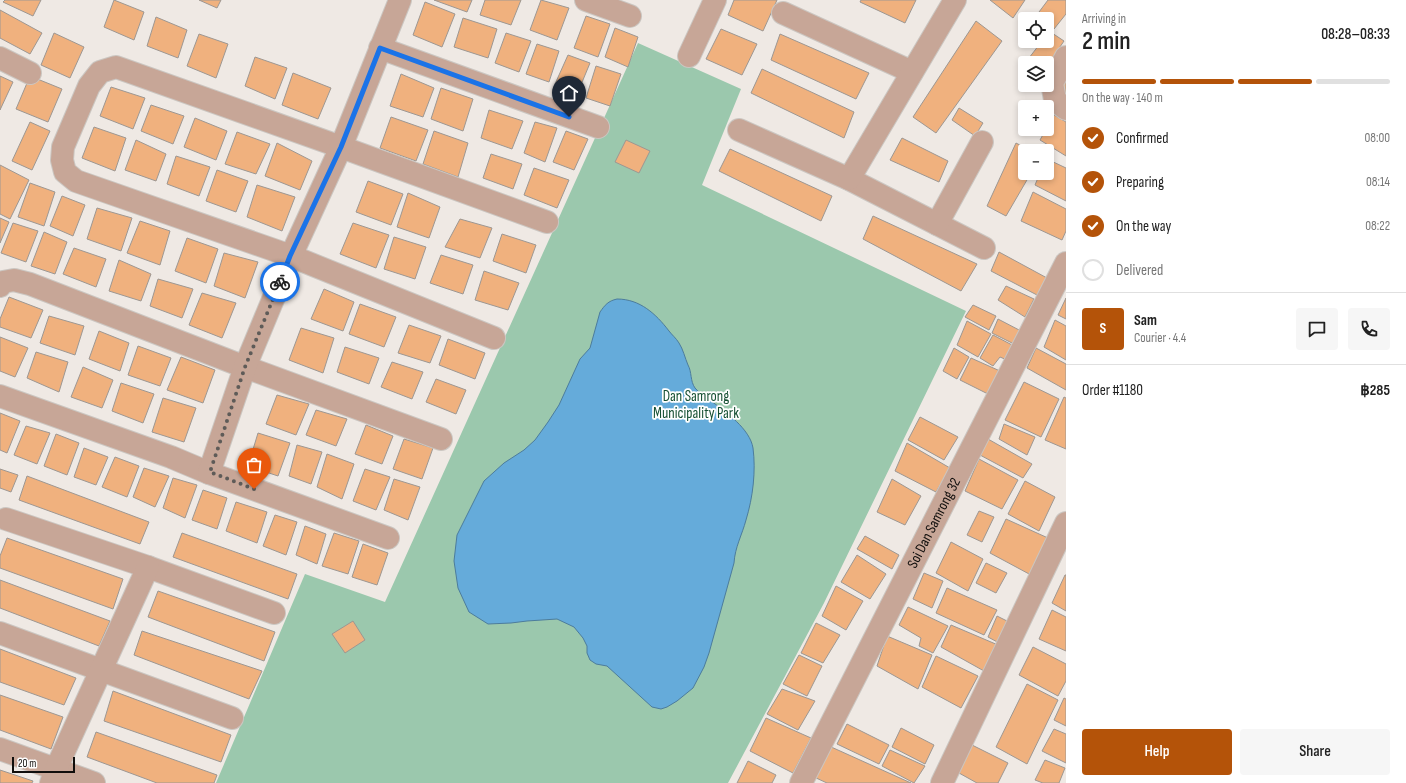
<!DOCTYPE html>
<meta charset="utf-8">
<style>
body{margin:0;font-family:"Sofia Sans Condensed",sans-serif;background:#f6f6f6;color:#222;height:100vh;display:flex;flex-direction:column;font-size:15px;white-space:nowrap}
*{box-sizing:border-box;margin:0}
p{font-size:13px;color:#767676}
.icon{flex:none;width:22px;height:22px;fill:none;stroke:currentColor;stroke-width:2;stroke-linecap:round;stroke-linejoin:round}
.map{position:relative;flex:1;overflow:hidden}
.side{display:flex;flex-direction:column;background:#fff;width:340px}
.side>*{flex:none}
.controls{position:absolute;left:1018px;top:12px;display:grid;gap:8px}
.controls a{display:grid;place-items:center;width:36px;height:36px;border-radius:4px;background:#fff;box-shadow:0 2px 6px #0003;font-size:20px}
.scale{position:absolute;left:12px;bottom:10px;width:63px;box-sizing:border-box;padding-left:4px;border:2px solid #100e0c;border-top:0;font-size:11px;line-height:14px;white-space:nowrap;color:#100e0c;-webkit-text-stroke:3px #fff;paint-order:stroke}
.pin{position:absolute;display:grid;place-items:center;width:34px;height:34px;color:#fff;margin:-41px -17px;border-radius:50% 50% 50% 0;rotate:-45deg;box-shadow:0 0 4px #0007}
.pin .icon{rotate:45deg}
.courier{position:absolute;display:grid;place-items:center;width:40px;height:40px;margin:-20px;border:3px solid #1a73e8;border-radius:50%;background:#fff;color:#222;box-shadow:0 1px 5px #0007}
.headline em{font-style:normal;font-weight:600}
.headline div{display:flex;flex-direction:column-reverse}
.headline{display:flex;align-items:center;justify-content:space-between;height:68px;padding:0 16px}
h1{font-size:26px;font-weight:600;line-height:30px}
.bar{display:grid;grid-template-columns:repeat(4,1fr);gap:6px 4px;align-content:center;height:48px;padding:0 16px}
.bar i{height:5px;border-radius:3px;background:#e0e0e0}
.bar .selected{background:#b45309}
.bar p{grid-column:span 4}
.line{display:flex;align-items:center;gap:10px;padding:0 16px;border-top:1px solid #e0e0e0}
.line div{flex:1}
.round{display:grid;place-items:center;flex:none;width:42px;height:42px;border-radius:4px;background:#f6f6f6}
ol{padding:0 16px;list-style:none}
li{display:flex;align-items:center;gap:12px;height:44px}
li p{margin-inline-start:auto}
li .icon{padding:4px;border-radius:50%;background:#b45309;color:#fff;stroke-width:4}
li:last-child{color:#767676}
li i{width:22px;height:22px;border:2px solid #e0e0e0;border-radius:50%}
.button{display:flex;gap:8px;margin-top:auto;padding:8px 16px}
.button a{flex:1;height:46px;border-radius:4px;background:#b45309;color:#fff;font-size:16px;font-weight:600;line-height:46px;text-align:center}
.button a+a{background:#f6f6f6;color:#222}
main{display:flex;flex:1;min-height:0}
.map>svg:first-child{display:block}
.green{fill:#9bc8ad}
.water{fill:#65abda;stroke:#4c7c9c}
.building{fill:#f0b17e;stroke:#9d9792}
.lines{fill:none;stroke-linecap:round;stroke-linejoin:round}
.minor-casing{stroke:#cbc6c1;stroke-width:24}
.minor{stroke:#c7a697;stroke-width:22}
.done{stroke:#5e5b58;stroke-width:4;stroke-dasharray:0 7.2}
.route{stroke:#1a73e8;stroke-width:5}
.labels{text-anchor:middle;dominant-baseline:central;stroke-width:3.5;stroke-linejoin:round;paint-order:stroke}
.park-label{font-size:15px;fill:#154f32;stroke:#fff}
.street-label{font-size:15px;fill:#100e0c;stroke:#fff}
</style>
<main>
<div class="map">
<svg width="1066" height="783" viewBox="0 0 1066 783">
<rect width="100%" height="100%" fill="#efe9e4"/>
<path class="green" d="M638,43L741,89L702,185L966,311L824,603L728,783H216L305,574L385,602Z"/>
<path class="water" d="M617,299C640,299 656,314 669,331C672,335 676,338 679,343C683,349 685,358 688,365C692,372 690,381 695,388C699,393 706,397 711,401C726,412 750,429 753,448C756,471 753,497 746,520C742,535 735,547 734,563L709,653L704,667L693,688L677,701L667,707L661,709L652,707L607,666L596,664L590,660L587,653V646L583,638L574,627L557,619L527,621L511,623L488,624L469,612L458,588L454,561L457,535L484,481L504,463L524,450L535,440L548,422L559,405L580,359L590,348L600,312C605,305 608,301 617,299Z"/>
<path class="building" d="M5,0H41L33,16L3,2Z
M114,0L144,12L134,40L104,27Z
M199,0H221L217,8Z
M434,0H472L467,12Z
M485,0H521L511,25L480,15Z
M541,0L569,8L557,40L530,30Z
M734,0H777L763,31L728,15Z
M861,0H916L905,23L860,2Z
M990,0H1025L1013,18Z
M1048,0H1066V14L1054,29L1047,24V19H1040L1036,16Z
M425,2L455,14L442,47L413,35Z
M0,10L42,33L30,54L0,38Z
M586,16L610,24L598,57L574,48Z
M156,17L187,30L178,58L147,46Z
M463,18L497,29L488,58L454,47Z
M976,21L1002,41L936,133L913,117Z
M615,28L638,37L628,67L605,57Z
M721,29L757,44L742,75L706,59Z
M1049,31L1064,41L1047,66V63H1035L1029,58L1042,41H1047V34Z
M54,33L84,47L70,78L41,65Z
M506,33L531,41L519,72L495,63Z
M199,34L228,44L216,78L187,66Z
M780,34L869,73L856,99L771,60Z
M537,44L559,51L549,82L526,74Z
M568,55L590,63L578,92L555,84Z
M255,57L287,68L275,99L245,86Z
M596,66L621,74L610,106L586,98Z
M762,69L854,112L844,138L751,93Z
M293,73L331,88L318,119L282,105Z
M401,74L434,88L423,117L390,106Z
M0,76L13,82L0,110Z
M30,76L62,89L48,122L16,109Z
M1066,76V95L1057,90Z
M111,87L145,98L133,129L100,116Z
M441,88L473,99L463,131L431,119Z
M151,105L184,116L173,144L141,131Z
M959,108L983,123L975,136L952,120Z
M489,110L523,121L512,149L481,138Z
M1054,115L1066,122V156L1040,140Z
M391,117L428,130L416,161L380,148Z
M195,118L227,131L216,160L184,147Z
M30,122L50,131L32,170L12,161Z
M535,122L557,128L545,162L524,153Z
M94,127L126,138L115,171L82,158Z
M434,131L468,143L458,177L423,164Z
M566,131L588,139L574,170L553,162Z
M237,132L270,144L256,174L225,164Z
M902,138L948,161L939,182L890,160Z
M136,140L166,154L156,181L125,170Z
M626,140L650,151L639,173L615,162Z
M277,143L312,161L300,190L265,176Z
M1016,143L1031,151H1025V173H1031L1006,216L987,206Z
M730,149L832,196L821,221L719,171Z
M491,154L522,164L513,189L483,178Z
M176,156L210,167L199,196L167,184Z
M1047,159L1066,168V201L1035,185L1040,173H1047Z
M0,165L29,180L10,219L0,214Z
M534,168L569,180L557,208L524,195Z
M217,170L248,181L236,212L206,201Z
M368,181L403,194L391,225L356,212Z
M30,183L55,192L44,226L18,217Z
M257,185L295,197L282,231L247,217Z
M1033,192L1066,209V231L1062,240L1021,221Z
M408,193L440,207L429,238L397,227Z
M62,196L85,205L73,236L50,226Z
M97,208L132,218L121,251L87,239Z
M873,216L977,264L961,291L863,239Z
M0,218L9,222L0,243Z
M460,219L492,228L480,258L445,247Z
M140,221L170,231L160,265L127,253Z
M13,223L38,231L26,262L1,253Z
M353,223L389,235L376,268L340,254Z
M44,232L67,242L55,274L31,266Z
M502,234L536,245L526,273L493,261Z
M394,237L426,247L415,279L384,269Z
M187,238L218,249L206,283L175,271Z
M74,248L106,259L96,287L63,274Z
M999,252L1047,278L1037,295L991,271Z
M224,253L258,262L245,298L214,286Z
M441,255L473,265L463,294L430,283Z
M119,260L151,274L141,301L109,291Z
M484,271L519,283L508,310L475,300Z
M158,279L193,289L182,318L150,306Z
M1006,286L1034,299L1025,317L998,300Z
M324,289L354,302L343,331L311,319Z
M202,293L236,303L222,338L189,325Z
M9,297L43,310L31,338L0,327V319Z
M1066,298V319L1058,315Z
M360,304L396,317L384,347L349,334Z
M973,305L996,316L989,330L965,317Z
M49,316L84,326L75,355L40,343Z
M998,319L1021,331L1014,344L992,333Z
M1055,320L1066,326V360L1044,347Z
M967,321L991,334L978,357L957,345Z
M409,325L441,336L430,363L398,353Z
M301,328L334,338L323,373L289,360Z
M99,331L129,343L120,371L89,359Z
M993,335L1014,346L1007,360L1000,357L993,366L980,358Z
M0,337L28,348L15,377L0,371Z
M448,339L485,353L475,379L439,365Z
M138,346L171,358L160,386L128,375Z
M345,347L379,358L369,384L337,372Z
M954,348L969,357L957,379L943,371Z
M1036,348L1066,364V390L1027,368Z
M36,352L68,362L59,392L27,378Z
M181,357L215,370L203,403L167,390Z
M971,358L1000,371L988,394L960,380Z
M392,362L423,372L412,399L381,387Z
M83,367L113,380L102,408L71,397Z
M436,379L466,390L456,414L426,402Z
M1024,382L1059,399L1041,437L1005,420Z
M121,383L154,394L143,423L112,411Z
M277,395L309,404L296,435L266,424Z
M1064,397L1066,398V449L1045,440Z
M163,398L196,408L184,442L152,432Z
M316,410L347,419L336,446L306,435Z
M0,413L20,421L7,453L0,450Z
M920,417L958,437L944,460L908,440Z
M1004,424L1035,437L1027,455L999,439Z
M366,425L393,436L382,464L355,454Z
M26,426L50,433L37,464L14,455Z
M258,433L290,443L278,476L248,466Z
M56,434L79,443L67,475L44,466Z
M404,439L433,448L422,479L393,469Z
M988,439L1032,464L1023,478L980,455Z
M907,443L950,468L936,492L895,471Z
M297,445L322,452L311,484L289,476Z
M84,448L108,457L96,485L74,477Z
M327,454L354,464L342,499L317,487Z
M115,457L139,466L127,497L102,487Z
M979,459L1018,480L1002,509L965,491Z
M144,468L169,476L155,507L133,497Z
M0,469L18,475L11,492L0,488Z
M365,469L390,477L376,510L353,501Z
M27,476L149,522L140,544L19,500Z
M173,478L197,485L185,518L163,508Z
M394,479L420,487L408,520L384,510Z
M892,479L921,496L905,525L877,512Z
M1025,481L1055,497L1039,531L1008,514Z
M203,490L227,498L217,529L192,520Z
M236,502L267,512L257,543L226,531Z
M979,511L994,517L982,542L967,535Z
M275,515L297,522L286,555L263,546Z
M1006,519L1048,538L1031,575L990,553Z
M305,526L326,534L317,564L296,555Z
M182,533L297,574L288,599L173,557Z
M334,533L359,541L348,574L322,566Z
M865,536L899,555L892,569L857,549Z
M7,538L123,579L113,609L0,568V556Z
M951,542L983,559L968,591L936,573Z
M363,544L388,553L377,585L352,577Z
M857,555L886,574L870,599L841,582Z
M986,563L1007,573L996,593L976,583Z
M924,573L943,581L932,608L913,599Z
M1065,575H1066V611L1052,603Z
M0,580L110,621L99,646L0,608Z
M836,586L863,601L846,630L822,616Z
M947,588L997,610L984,635L936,613Z
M158,591L275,632L264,661L148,617Z
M908,607L948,626L933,653L919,646L921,638L899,625Z
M1052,610L1066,617V651L1039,639Z
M997,616L1009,622L1001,644L988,637Z
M353,621L365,640L345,653L332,634Z
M816,623L840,635L823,663L801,653Z
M951,625L998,645L984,671L941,647Z
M142,631L262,671L249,699L134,655Z
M887,636L932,655L918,689L877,666Z
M1033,647L1066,664V681L1058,696L1019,675Z
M0,649L76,678L64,705L0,682Z
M799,655L822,666L807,696L783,684Z
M936,656L978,676L961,708L922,687Z
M1027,684L1058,700L1027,764L996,747Z
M782,689L815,701L798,730L767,714Z
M113,691L231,735L221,762L104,721Z
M0,695L63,717L51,749L0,730Z
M1064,698L1066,699V726L1054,720Z
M766,718L811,738L793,773L750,751Z
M847,724L889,745L879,764L837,744Z
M901,728L934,745L925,764L892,747Z
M1054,729L1066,734V763L1042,751Z
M96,732L217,775L214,783H157L87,757Z
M972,745L1008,763L998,783H977L959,773Z
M829,746L911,783H827L814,777Z
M890,750L925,766L914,783L882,766Z
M1045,760L1065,768L1059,783H1043L1035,780Z
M748,761L776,775L772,783H737Z
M0,770L33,781L32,783H0Z"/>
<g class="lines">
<defs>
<g id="minor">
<path d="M586,0L630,16"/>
<path d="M783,13L912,72"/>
<path d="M380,48L598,127"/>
<path d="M689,56L715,0"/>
<path d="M1066,57L1052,83L1055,100L1066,109"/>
<path d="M0,58L30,73"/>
<path d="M739,130L849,179L984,248"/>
<path d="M849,179L955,0"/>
<path d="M937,224L982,142"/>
<path d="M0,286L3,282L14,280L30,284L245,367L441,439"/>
<path d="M494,338L291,256L76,181L65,172L62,160L63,147L89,86L100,72L116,67L341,147L547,222"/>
<path d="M0,396L171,457L209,473L388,538"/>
<path d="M209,473L245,367L291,256L341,147L400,0"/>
<path d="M6,519L148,567L274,613"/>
<path d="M0,633L232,718"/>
<path d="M0,749L94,783"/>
<path d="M51,783L56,769L148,567"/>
<path id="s1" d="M801,783L1066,263"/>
<path d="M942,783L1066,523"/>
</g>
</defs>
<use href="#minor" class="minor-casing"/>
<use href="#minor" class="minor"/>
</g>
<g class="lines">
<path class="done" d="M254,489L210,472L245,367L280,282"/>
<path class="route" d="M280,282L290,256L341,147L380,48L569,117"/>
</g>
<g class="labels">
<g class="park-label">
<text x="696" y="396">Dan Samrong<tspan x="696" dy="17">Municipality Park</tspan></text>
</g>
<g class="street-label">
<text stroke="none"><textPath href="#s1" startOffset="292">Soi Dan Samrong 32</textPath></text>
</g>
</g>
</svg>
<div class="controls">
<a><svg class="icon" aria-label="locate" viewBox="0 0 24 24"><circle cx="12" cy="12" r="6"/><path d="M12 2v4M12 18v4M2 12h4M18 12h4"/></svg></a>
<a><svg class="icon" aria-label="layers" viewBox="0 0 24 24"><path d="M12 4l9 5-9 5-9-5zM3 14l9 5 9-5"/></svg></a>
<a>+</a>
<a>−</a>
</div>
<div class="scale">20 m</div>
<div class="pin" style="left:254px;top:489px;background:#ea580c"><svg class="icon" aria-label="bag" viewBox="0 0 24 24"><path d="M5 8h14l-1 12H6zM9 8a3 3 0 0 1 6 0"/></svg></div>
<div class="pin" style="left:569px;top:117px;background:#1f2937"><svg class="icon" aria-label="home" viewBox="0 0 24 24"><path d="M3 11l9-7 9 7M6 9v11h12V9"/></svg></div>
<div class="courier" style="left:280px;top:282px"><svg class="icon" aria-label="bike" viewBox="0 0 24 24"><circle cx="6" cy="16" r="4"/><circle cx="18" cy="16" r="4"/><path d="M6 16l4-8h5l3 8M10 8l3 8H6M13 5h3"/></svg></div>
</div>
<section class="side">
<div class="headline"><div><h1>2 min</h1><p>Arriving in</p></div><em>08:28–08:33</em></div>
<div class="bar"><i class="selected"></i><i class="selected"></i><i class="selected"></i><i></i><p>On the way · 140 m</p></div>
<ol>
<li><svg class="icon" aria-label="check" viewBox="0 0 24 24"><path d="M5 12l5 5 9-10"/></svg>Confirmed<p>08:00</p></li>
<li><svg class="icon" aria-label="check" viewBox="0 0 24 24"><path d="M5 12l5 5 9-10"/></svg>Preparing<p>08:14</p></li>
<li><svg class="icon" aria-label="check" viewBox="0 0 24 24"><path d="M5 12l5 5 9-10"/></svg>On the way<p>08:22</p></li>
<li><i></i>Delivered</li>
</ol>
<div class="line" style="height:72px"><b class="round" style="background:#b45309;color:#fff">S</b><div><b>Sam</b><p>Courier · 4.4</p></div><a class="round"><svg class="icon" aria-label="chat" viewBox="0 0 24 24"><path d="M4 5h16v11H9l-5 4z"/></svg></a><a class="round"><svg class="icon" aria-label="phone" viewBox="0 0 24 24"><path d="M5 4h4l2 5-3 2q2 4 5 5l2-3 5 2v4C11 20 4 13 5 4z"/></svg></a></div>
<div class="line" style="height:52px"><div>Order #1180</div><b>฿285</b></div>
<div class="button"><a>Help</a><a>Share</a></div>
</section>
</main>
